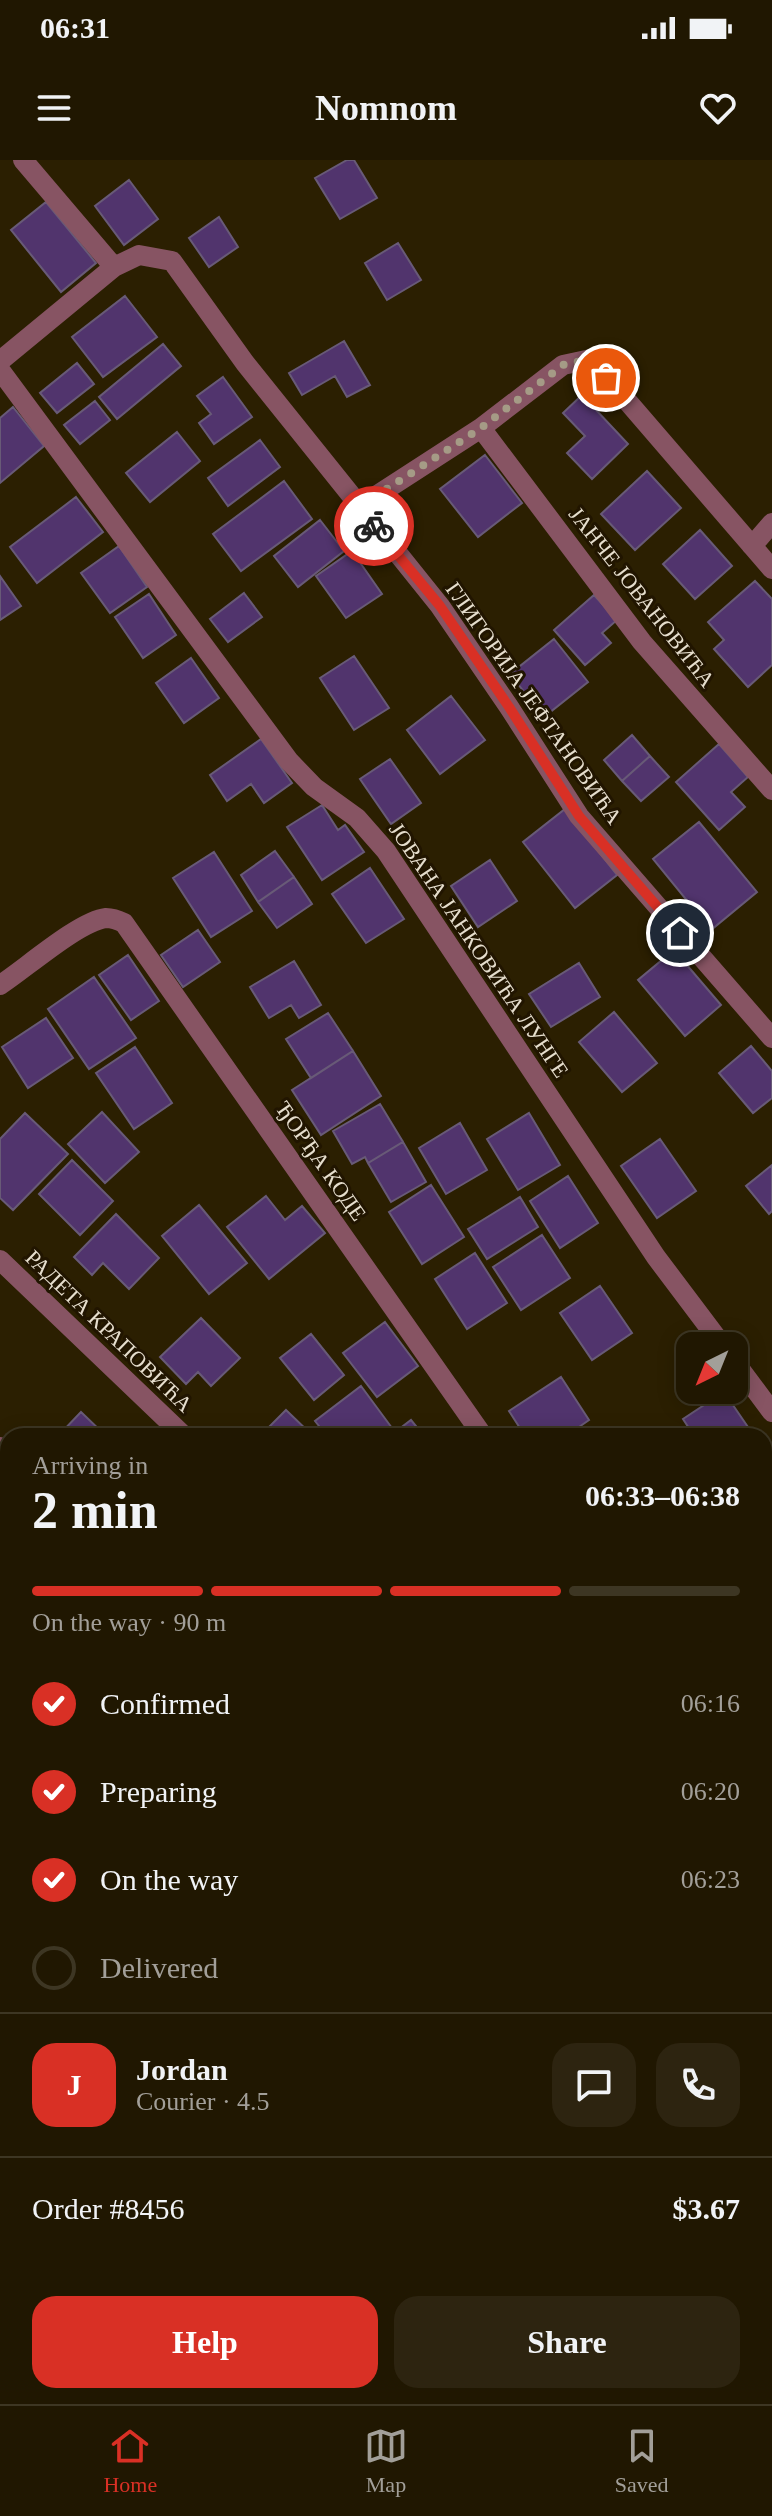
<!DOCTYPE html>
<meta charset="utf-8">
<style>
body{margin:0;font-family:Georgia,serif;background:#2d2410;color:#f1f3f6;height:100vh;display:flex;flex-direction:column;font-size:30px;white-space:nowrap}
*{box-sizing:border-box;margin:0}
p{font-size:26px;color:#a29f99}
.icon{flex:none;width:44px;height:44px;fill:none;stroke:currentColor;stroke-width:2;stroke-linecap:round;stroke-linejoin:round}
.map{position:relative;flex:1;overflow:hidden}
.sheet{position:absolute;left:0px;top:1268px;width:772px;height:976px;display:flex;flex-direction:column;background:#201701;border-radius:24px 24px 0 0;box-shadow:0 4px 20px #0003,0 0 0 2px #3d3623}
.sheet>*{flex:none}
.needle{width:52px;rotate:223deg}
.buttons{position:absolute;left:676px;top:1172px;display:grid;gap:16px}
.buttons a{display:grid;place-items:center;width:72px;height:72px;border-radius:16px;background:#201701;box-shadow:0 4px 20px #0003,0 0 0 2px #3d3623;font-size:40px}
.pin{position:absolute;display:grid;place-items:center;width:68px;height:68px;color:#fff;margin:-34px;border:4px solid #fff;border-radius:50%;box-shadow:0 2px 8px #0007}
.courier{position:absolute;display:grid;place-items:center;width:80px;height:80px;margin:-40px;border:6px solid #d93025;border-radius:50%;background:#fff;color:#222;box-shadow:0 2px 10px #0007}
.headline em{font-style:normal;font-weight:800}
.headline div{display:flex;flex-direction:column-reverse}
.headline{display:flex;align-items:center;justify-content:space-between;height:136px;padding:0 32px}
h1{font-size:52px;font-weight:800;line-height:60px}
.bar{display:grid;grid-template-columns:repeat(4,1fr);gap:12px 8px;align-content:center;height:96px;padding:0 32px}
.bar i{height:10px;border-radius:6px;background:#3d3623}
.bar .on{background:#d93025}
.bar p{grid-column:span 4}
.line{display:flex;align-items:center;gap:20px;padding:0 32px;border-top:2px solid #3d3623}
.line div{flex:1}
.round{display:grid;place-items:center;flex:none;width:84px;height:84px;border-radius:24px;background:#2d2410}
ol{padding:0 32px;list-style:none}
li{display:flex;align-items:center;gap:24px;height:88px}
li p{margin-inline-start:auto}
li .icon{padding:8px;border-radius:50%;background:#d93025;color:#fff;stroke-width:4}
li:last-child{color:#a29f99}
li i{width:44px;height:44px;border:4px solid #3d3623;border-radius:50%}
.cta{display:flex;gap:16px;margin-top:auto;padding:16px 32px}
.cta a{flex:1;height:92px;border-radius:24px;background:#d93025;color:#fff;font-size:32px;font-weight:800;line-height:92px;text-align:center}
.cta a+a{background:#2d2410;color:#f1f3f6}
.status{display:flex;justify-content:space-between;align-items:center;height:56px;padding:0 40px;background:#201701;direction:ltr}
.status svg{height:22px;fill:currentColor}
header{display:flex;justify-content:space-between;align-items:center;height:104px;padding:0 32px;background:#201701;font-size:36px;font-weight:800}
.tabs{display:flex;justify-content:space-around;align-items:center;height:112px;border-top:2px solid #3d3623;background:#201701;font-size:22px;color:#a29f99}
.tabs a{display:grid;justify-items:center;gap:4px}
.tabs .on{color:#d93025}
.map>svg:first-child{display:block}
.building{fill:#51346d;stroke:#685a77;stroke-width:2}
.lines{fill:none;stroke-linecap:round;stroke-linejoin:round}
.minor{stroke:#875463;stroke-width:20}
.done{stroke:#a59b86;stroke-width:8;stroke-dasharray:0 14.4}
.route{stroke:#d93025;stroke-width:10}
.labels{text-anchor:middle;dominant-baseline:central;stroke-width:6;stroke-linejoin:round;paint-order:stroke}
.street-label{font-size:22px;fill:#e6decd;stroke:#211500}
</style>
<div class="status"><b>06:31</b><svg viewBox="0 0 49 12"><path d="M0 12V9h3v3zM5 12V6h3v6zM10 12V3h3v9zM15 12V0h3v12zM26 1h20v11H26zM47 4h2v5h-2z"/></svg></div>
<header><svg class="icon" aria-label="menu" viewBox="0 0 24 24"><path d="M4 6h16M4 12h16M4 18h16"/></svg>Nomnom<svg class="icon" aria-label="heart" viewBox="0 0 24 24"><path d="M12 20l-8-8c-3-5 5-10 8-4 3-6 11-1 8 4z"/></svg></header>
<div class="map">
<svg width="772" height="2244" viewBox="0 0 772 2244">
<rect width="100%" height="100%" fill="#2b1f01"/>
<path class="building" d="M347,0H354L377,38L340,59L315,18Z
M129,20L158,59L124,85L95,46Z
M46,42L96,103L61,132L11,70Z
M219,57L238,87L209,107L189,78Z
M398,83L421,120L387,140L365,103Z
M125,136L157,177L103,217L72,177Z
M344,181L370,225L347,237L335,216L302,235L289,213Z
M163,184L181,206L117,259L99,237Z
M77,203L94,224L57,253L40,233Z
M223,217L252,257L214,284L199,263L211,254L197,236Z
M582,235L628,284L592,319L567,293L585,276L563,253Z
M95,241L110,260L80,284L64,265Z
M13,247L44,286L0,323V258Z
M177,272L200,301L150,342L126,313Z
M260,280L280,307L228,346L208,318Z
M485,295L522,343L478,377L440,329Z
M647,311L681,348L635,390L601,354Z
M284,321L312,359L241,411L213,374Z
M76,337L103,372L37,423L10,387Z
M320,360L344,391L298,427L274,396Z
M700,370L732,406L695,439L663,404Z
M119,386L147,427L110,453L81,413Z
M352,391L382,434L346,458L316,416Z
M0,416L21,446L0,460Z
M755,421L772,439V505L748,527L714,489L724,480L708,462Z
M244,433L262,457L228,482L210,459Z
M149,434L176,475L143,498L115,457Z
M594,435L617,460L602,473L611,483L585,505L554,470Z
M554,479L588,522L544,557L510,514Z
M354,496L389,548L354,570L320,518Z
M191,498L219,538L184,563L156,523Z
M451,536L485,580L440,614L407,570Z
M632,575L650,596L622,621L604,600Z
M261,579L292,623L264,643L251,624L227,641L210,615Z
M719,584L748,617L731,632L745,647L719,670L676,622Z
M650,596L669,617L641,641L622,621Z
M390,599L421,643L391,664L360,619Z
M322,645L338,670L345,665L364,692L322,720L287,667Z
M565,649L617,715L575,748L523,682Z
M699,662L757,732L711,770L653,699Z
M275,691L294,717L258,742L241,715Z
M214,692L252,751L211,777L173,718Z
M490,700L517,741L478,767L451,726Z
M370,708L404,759L366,783L332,734Z
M294,717L312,744L277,768L258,742Z
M198,770L220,802L183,827L161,795Z
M674,790L721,845L685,876L638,820Z
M128,795L159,841L131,860L99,815Z
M294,801L321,845L299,858L291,845L269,858L250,827Z
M579,803L600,837L551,867L529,834Z
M94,817L136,878L89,909L48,849Z
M614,852L657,903L622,932L579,882Z
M328,853L353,891L311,918L286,879Z
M46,858L73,898L28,928L2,887Z
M751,886L772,911V938L753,953L719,913Z
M135,887L172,943L134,969L96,913Z
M353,891L381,936L321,975L292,930Z
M380,944L403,982L368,1003L365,997L352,1004L333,971Z
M102,952L139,992L105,1023L68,984Z
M25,953L68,994L13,1050L0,1038V979Z
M529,953L560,1005L518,1030L487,979Z
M460,963L487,1010L446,1034L419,988Z
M660,979L696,1031L657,1058L621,1006Z
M403,982L426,1022L391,1042L368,1003Z
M72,1000L113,1041L80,1075L39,1034Z
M772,1005V1051L769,1054L746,1026Z
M568,1016L598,1063L560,1088L530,1041Z
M431,1025L464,1077L422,1104L389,1052Z
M266,1036L285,1060L302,1046L325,1073L269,1119L227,1067Z
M520,1037L538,1067L487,1099L468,1069Z
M199,1045L247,1103L209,1134L162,1076Z
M116,1054L159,1098L129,1129L103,1103L92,1115L74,1097Z
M542,1075L570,1118L521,1150L493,1107Z
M475,1093L507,1143L467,1169L435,1119Z
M600,1126L632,1173L592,1200L560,1153Z
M201,1158L240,1198L211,1226L198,1212L186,1224L160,1197Z
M385,1162L418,1206L377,1237L343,1193Z
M311,1174L344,1215L314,1240L280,1198Z
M561,1217L589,1260L566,1276H525L509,1251Z
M361,1226L392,1268L382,1276H327L315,1261Z
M724,1232L752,1273L747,1276H694L683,1259Z
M286,1250L313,1276H260Z
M81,1252L106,1276H58Z
M411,1260L424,1276H390Z
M8,1385V1460L0,1453V1394Z
M0,1529L8,1536V1571L0,1581Z
M0,1728L8,1735V1764L0,1774Z
M772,1758V1804L764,1796V1766Z
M8,1880V1909L0,1903V1891Z
M772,1993V2062L764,2057V2005Z
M764,2080L772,2085V2117L764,2129Z
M100,2236H148L144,2244H97Z
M158,2236H212L209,2244H170L171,2242Z
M359,2236H424L434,2242L433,2244H354Z
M645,2236H710L705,2244H658Z"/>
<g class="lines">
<path class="minor" d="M23,0L114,107
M0,201L114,107L139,95L172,101L245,203L440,446L509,547L579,656L772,878
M0,210L289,601L314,627L357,658L386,691L656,1097L723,1186
M481,268L642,482L772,630
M359,347L481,268L563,205L591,199L772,409
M752,386L772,363
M0,825C25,809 79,761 106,758C113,758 118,760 124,763L483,1276
M0,1100L184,1276
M734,1201L772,1252
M0,1287L8,1294
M0,1704L8,1710
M0,2173L8,2188
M764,2232L772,2220
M34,2236L38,2244
M456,2244L460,2236"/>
</g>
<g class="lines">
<path class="done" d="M374,366L359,347L481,268L563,205L591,199L606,218"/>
<path class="route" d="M374,366L440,446L509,547L579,656L680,773"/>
</g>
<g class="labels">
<g class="street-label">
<text transform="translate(642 437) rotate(52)">ЈАНЧЕ ЈОВАНОВИЋА</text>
<text transform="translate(534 543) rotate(55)">ГЛИГОРИЈА ЈЕФТАНОВИЋА</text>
<text transform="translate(479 790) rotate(56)">ЈОВАНА ЈАНКОВИЋА ЛУНГЕ</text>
<text transform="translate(321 1001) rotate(55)">ЂОРЂА КОДЕ</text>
<text transform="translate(109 1171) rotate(44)">РАДЕТА КРАПОВИЋА</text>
</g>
</g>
</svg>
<div class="buttons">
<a><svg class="needle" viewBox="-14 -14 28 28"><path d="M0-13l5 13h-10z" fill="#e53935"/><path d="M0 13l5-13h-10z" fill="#a29f99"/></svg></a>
</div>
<div class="pin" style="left:606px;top:218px;background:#ea580c"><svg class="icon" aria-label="bag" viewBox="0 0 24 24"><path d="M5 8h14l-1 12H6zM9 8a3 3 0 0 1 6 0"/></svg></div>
<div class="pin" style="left:680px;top:773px;background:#1f2937"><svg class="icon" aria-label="home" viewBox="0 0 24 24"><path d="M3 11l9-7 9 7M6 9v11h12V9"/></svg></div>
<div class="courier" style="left:374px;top:366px"><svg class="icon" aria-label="bike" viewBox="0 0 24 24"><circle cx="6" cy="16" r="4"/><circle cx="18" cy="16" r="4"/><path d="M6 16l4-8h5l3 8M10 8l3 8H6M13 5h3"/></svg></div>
<section class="sheet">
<div class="headline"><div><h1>2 min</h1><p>Arriving in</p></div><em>06:33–06:38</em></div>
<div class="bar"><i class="on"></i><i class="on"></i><i class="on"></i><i></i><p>On the way · 90 m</p></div>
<ol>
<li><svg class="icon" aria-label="check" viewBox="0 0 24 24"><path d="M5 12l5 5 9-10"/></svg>Confirmed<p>06:16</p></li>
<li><svg class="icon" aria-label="check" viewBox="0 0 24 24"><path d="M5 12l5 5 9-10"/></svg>Preparing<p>06:20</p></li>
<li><svg class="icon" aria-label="check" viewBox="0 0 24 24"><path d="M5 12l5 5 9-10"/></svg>On the way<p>06:23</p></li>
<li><i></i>Delivered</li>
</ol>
<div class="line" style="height:144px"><b class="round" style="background:#d93025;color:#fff">J</b><div><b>Jordan</b><p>Courier · 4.5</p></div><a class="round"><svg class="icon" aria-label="chat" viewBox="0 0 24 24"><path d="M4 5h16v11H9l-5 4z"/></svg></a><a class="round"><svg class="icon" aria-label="phone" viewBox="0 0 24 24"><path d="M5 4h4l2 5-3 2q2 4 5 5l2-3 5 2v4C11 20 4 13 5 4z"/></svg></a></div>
<div class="line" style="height:104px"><div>Order #8456</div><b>$3.67</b></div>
<div class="cta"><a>Help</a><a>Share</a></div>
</section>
</div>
<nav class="tabs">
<a class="on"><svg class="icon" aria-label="home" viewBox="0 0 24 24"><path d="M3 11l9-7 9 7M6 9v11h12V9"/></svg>Home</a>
<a><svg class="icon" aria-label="map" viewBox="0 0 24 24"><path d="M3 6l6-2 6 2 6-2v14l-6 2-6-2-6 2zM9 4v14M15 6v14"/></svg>Map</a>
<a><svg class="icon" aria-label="saved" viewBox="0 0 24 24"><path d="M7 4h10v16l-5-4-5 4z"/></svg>Saved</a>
</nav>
